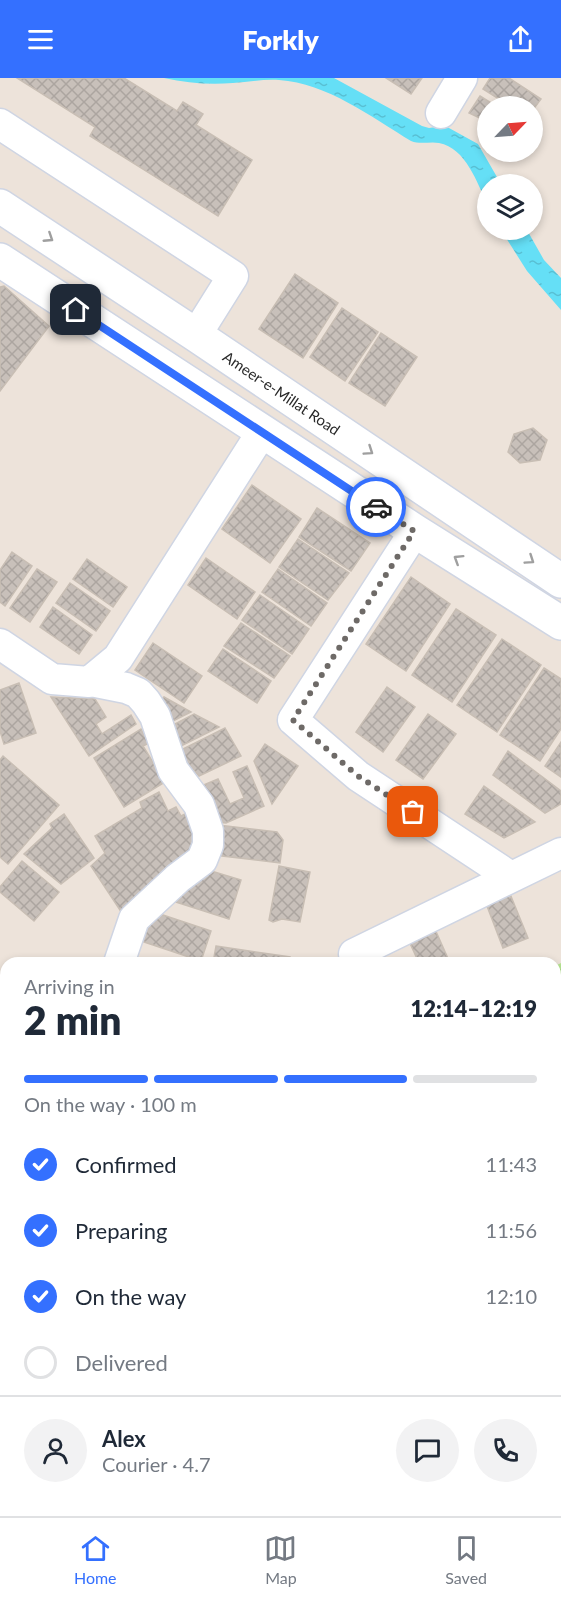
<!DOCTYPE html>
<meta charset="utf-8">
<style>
body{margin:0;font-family:Lato,sans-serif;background:#f2f2f3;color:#1f2937;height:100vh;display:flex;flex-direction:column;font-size:22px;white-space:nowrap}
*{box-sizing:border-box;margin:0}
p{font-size:20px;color:#747a83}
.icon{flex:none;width:33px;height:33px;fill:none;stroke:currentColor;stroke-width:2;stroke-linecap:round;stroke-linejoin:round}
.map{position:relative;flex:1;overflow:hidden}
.drawer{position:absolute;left:0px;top:879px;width:561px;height:560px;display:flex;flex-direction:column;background:#fff;border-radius:18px 18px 0 0;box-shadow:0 3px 9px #0003}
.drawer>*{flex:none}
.needle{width:39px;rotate:65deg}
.tools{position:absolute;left:477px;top:18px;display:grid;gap:12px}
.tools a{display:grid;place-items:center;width:66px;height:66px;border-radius:50%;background:#fff;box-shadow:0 3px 9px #0003;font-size:30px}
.pin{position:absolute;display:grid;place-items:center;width:51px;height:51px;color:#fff;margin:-26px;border-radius:12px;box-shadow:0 3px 9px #0006}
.courier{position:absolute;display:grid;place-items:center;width:60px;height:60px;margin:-30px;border:4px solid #3470ff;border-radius:50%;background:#fff;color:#222;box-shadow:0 2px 8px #0007}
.overview em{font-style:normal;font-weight:800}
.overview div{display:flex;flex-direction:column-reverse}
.overview{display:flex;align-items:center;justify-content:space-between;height:102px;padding:0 24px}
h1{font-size:39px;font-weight:800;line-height:45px}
.bar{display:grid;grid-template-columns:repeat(4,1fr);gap:9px 6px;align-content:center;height:72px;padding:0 24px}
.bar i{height:8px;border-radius:4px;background:#e0e1e3}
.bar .active{background:#3470ff}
.bar p{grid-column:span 4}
.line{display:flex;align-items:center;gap:15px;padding:0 24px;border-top:2px solid #e0e1e3}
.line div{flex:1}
.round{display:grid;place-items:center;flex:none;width:63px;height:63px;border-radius:32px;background:#f2f2f3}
ol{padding:0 24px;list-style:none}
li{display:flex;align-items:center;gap:18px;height:66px}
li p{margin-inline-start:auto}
li .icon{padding:6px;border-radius:50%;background:#3470ff;color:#fff;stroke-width:4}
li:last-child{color:#747a83}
li i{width:33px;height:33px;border:3px solid #e0e1e3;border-radius:50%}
header{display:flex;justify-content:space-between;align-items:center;height:78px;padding:0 24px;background:#3470ff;color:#fff;font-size:27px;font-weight:800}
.menu{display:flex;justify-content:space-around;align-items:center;height:84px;border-top:2px solid #e0e1e3;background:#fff;font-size:16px;color:#747a83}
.menu a{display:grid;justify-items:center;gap:3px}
.menu .active{color:#3470ff}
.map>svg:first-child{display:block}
.grass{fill:url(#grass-tufts)}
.water{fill:url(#water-ripples)}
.building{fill:url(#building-cross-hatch);stroke:#c8beb4;stroke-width:1.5}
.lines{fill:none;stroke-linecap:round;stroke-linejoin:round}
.street-casing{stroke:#cfd5e3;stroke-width:33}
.secondary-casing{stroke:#cfd5e3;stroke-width:36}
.street{stroke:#fff;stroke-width:30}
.secondary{stroke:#fff;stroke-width:33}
.oneway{stroke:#9f9f9f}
.done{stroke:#6e6a67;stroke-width:6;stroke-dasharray:0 10.8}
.route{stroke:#3470ff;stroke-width:8}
.labels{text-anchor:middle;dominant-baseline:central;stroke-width:6;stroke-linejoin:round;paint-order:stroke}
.street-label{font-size:15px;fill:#292929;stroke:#fff}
</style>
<header><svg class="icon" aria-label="menu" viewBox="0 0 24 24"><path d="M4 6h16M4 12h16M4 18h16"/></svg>Forkly<svg class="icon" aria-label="share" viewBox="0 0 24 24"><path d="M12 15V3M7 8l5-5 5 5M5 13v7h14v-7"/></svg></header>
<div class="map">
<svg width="561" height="1438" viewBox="0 0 561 1438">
<defs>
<pattern id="grass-tufts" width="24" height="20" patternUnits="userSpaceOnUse" patternTransform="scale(1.5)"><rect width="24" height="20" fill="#b8e792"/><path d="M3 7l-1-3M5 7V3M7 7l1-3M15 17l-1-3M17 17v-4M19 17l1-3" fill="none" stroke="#9ec67e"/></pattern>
<pattern id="water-ripples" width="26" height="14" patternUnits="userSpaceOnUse" patternTransform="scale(1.5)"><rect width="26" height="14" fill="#65dff6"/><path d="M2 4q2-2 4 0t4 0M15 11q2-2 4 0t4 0" fill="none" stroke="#58bfd3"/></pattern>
<pattern id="building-cross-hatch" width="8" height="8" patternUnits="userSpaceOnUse" patternTransform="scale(1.5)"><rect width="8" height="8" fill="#c8c0ba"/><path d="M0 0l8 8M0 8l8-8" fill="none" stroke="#aca5a0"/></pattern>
</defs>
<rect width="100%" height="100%" fill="#ede3da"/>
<path class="grass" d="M561,885V1438H308L305,1433L555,1432V888Z"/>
<path class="water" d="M164,0H334L422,48L429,50L442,48L449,50L478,66L501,106H488L487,125C477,105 466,70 439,65C430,63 421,67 411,63C371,39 327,5 279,2C264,1 248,4 233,5C209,7 187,5 164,0Z
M501,152H527L544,182L561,200V232L527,193Z"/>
<path class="building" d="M17,0H124L177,33L183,24L203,36L196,47L252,82L218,138L90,58L95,49Z
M386,0H422L411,16Z
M490,0H509L541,21L532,33V28H510L483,11Z
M480,18L496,28H488V48L482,41L469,35Z
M295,196L338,225L303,280L259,251Z
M4,208L49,248L0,313V209Z
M342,230L378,254L345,303L310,279Z
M381,255L417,279L385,328L349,305Z
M533,350L547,362L540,382L520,385L508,374L514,356Z
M252,407L301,441L270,485L222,451Z
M317,430L370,465L351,493L299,459Z
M298,461L349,495L328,522L279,489Z
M12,474L32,488L5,528L0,524V492Z
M206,480L255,514L237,541L188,507Z
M87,481L127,509L113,529L73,501Z
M37,491L57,504L30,544L10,530Z
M278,491L327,525L311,548L262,514Z
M411,499L450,526L406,593L366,566Z
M70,505L110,533L96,553L56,525Z
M260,517L309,551L292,576L242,542Z
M53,529L92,557L79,576L40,549Z
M456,531L496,557L452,624L412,597Z
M241,545L290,578L274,600L224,568Z
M502,561L541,587L497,654L457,627Z
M153,565L202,598L184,625L135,592Z
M223,571L271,603L257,625L208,593Z
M544,590L561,601V651L540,683L500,657Z
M19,605L36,655L4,666L0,653V612Z
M387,609L415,629L383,674L356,654Z
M51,619L95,621L106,639L96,646L102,656L131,637L136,646L89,678Z
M164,619L191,634L163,648L153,628Z
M194,636L219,649L177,670L167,650Z
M428,636L456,656L423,701L396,682Z
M225,650L241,678L199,698L177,674Z
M141,651L149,665L143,668L165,704L124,729L94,680Z
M561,664V699L545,688Z
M265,666L298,688L272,726L254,683Z
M508,673L561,713V726L545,735L493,697Z
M3,678L59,727L8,786L0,779V682Z
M247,688L264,728L226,745L216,744L199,709L218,701L230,726L244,720L233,694Z
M484,708L535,744L504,760L465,736Z
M159,714L168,733L176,729L181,738L185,736L199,768L122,835L91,788L105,775L95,758L142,730L140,724Z
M64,736L94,780L61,806L24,776L52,750L50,746Z
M218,747L277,754L283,762L280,785L214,777Z
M22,783L59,814L34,843L0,814V809Z
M279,788L310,794L300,844L282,841L273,844L269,842Z
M198,789L241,802L229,841L163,820Z
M506,806L528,860L503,870L482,815Z
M151,833L211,853L201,883L141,863Z
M430,840L450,885H419L404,852Z
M216,868L290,879L289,885H213Z
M0,962L6,964V1000L0,998Z
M6,1142V1161L0,1169V1143Z
M6,1223V1330L0,1331V1224Z
M6,1348V1432H145L147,1438H0V1349Z
M187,1432H263L266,1438H187Z"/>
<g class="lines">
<defs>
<path id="street" d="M441,35L462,0
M0,46L233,198L196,257
M415,453L293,642L358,698L511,799
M0,566L52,601L89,604L118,580L262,354
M91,603L126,610L138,615L146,624L155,638L173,692L199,727L208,753V767L202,782L178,800L134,841L119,885
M354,876L561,775
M0,1202L6,1197
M290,1432L293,1438"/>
<g id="secondary">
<path id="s1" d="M0,128L196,257L561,503"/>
<path d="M0,182L415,453L561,545"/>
</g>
</defs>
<use href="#street" class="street-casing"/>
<use href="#secondary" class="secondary-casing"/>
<use href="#street" class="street"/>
<use href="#secondary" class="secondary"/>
</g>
<defs><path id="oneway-chevron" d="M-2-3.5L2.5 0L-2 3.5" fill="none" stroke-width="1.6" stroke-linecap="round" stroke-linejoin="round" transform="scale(1.5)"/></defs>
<g class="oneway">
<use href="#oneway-chevron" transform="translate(49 160) rotate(33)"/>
<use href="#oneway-chevron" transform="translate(369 373) rotate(34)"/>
<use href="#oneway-chevron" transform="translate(458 481) rotate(-148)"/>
<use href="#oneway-chevron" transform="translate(530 482) rotate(34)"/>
</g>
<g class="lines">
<path class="done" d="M376,429L414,453L293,642L358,698L413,734"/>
<path class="route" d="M76,232L376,429"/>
</g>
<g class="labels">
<g class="street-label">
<text stroke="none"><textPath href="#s1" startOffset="338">Ameer-e-Millat Road</textPath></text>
</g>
</g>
</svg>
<div class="tools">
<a><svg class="needle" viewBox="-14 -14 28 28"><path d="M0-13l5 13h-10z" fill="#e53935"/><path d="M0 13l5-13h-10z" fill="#747a83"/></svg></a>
<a><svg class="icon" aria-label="layers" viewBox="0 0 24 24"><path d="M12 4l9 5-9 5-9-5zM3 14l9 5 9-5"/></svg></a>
</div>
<div class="pin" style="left:413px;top:734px;background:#ea580c"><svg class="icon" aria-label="bag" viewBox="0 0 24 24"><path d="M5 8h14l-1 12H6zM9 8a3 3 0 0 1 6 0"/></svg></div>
<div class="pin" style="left:76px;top:232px;background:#1f2937"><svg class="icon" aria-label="home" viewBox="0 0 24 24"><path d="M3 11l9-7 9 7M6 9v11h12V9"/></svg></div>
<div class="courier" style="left:376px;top:429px"><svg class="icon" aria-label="car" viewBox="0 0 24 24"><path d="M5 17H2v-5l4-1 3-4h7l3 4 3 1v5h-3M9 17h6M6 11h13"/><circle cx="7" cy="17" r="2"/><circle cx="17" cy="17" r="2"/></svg></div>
<section class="drawer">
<div class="overview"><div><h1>2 min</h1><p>Arriving in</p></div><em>12:14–12:19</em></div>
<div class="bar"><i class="active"></i><i class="active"></i><i class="active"></i><i></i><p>On the way · 100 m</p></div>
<ol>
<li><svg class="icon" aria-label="check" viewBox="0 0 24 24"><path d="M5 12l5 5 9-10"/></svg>Confirmed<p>11:43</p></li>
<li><svg class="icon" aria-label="check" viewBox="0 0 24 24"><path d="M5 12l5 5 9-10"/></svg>Preparing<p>11:56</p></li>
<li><svg class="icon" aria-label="check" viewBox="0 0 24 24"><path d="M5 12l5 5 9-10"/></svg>On the way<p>12:10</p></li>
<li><i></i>Delivered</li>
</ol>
<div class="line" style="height:108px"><a class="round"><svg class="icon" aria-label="person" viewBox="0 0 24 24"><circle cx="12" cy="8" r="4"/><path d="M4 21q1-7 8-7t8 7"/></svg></a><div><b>Alex</b><p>Courier · 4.7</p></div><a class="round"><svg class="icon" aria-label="chat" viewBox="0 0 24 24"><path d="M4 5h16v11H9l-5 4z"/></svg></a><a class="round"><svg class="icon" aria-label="phone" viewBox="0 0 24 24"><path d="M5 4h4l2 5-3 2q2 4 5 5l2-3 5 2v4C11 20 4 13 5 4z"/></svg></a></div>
</section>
</div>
<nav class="menu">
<a class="active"><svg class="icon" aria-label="home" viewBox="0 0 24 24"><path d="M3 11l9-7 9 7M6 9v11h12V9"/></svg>Home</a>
<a><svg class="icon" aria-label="map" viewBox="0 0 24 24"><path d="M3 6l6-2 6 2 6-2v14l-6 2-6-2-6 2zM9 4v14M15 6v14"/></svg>Map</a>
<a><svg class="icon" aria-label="saved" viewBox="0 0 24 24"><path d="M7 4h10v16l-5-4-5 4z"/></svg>Saved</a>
</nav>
